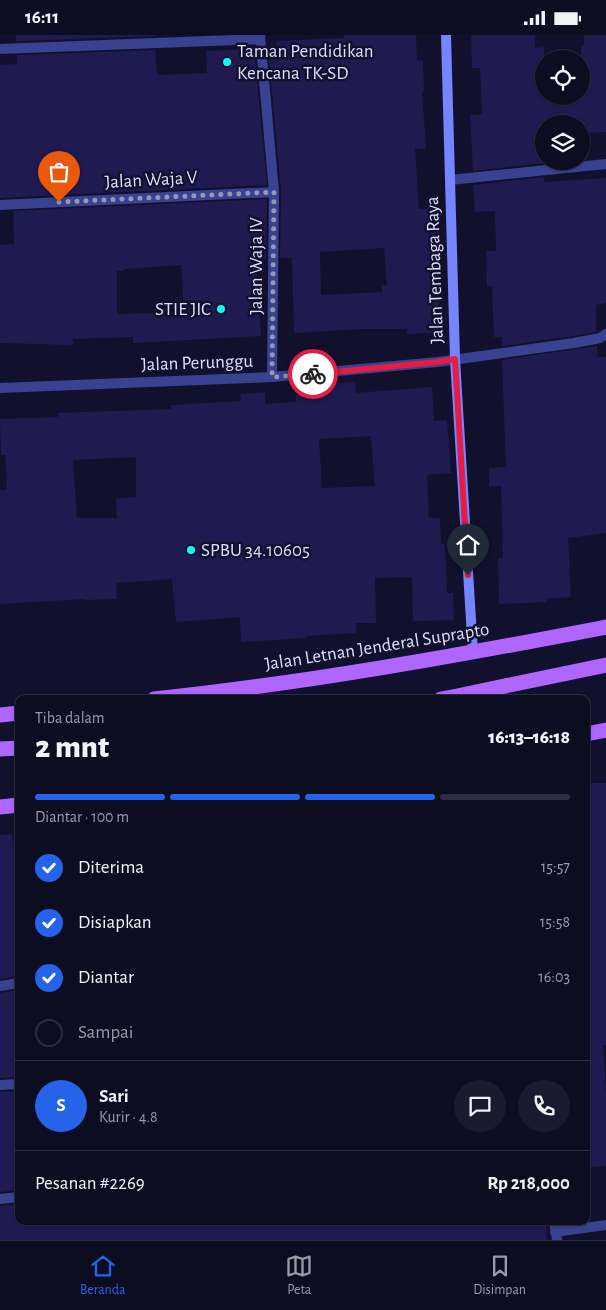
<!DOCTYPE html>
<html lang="id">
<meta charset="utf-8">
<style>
body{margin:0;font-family:"Alegreya Sans",sans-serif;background:#1b1b2f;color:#f1f3f6;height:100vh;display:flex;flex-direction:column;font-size:19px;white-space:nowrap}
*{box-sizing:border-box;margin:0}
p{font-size:16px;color:#9a9ca5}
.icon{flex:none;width:28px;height:28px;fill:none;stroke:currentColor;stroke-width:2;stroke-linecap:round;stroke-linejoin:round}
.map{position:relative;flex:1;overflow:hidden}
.panel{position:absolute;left:15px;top:660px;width:575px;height:530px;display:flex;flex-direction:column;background:#0d0d22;border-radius:10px;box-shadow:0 1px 4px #0004,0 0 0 1px #2d2d40}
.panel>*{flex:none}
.tools{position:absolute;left:535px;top:15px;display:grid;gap:10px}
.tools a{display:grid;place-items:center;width:55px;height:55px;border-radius:50%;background:#0d0d22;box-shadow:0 1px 4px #0004,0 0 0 1px #2d2d40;font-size:25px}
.pin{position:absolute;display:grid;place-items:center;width:42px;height:42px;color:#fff;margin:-51px -21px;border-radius:50% 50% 50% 0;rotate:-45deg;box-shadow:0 0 5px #0007}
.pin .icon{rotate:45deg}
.courier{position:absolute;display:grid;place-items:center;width:50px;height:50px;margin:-25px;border:4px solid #e11d48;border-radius:50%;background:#fff;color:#222;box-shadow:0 1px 6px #0007}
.head em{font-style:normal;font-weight:800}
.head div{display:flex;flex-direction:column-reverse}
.head{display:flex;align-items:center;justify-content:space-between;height:85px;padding:0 20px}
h1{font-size:32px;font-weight:800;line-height:38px}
.bar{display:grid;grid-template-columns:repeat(4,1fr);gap:8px 5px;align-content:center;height:60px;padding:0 20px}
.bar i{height:6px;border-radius:4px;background:#2d2d40}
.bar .selected{background:#2563eb}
.bar p{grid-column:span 4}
.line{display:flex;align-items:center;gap:12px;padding:0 20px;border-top:1px solid #2d2d40}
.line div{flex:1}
.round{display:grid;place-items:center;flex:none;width:52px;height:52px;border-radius:26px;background:#1b1b2f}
ol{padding:0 20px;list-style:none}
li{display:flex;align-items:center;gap:15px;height:55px}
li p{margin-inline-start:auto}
li .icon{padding:5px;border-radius:50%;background:#2563eb;color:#fff;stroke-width:4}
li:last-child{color:#9a9ca5}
li i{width:28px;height:28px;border:2px solid #2d2d40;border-radius:50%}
.status{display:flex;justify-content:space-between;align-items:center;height:35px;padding:0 25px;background:#0d0d22;direction:ltr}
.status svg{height:14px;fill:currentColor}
.tabs{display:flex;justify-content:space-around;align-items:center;height:70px;border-top:1px solid #2d2d40;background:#0d0d22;font-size:14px;color:#9a9ca5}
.tabs a{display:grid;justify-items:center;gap:2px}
.tabs .selected{color:#2563eb}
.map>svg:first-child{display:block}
.building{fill:#1f1b50;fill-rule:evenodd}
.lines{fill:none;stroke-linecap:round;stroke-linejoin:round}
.street{stroke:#394290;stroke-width:10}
.secondary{stroke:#7585ff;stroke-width:10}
.primary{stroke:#af65ff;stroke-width:15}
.done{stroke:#9697b6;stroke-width:5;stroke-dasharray:0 9}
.route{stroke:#e11d48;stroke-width:6}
.poi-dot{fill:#0afff4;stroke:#11112e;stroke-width:2}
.labels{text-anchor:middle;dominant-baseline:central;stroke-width:5;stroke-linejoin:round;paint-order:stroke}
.poi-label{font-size:19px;fill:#dedfff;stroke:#11112e;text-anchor:start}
.street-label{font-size:19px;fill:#dedfff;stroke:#11112e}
</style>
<div class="status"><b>16:11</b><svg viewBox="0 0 49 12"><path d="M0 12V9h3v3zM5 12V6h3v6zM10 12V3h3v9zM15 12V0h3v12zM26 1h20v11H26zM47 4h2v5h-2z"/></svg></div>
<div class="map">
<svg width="606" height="1205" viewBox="0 0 606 1205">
<rect width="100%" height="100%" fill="#11112e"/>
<path class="building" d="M16,0H155V1L16,6Z
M344,0H416L417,26L423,25L424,57H422L426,113L415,114L419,174L437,173L441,240L438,241L440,288H433V298L407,299V294H362L294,298L292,223H280L281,156L268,13H277L276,6L344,3ZM384,213L387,250H382V257L321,260L320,217Z
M471,0H535V13L544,12V61H581V11H584V0H606V97L581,98V89H544V128L473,136L470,80L482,79L480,33H472Z
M254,14L267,150L0,163V30L17,29V20L155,15L157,40L207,38L206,16Z
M544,142V147L606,143V268L596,270V297L573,301L502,311V302H494L492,251H487L486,216H496L495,176L475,177L473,150Z
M267,164L266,224L256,225L261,301L133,308V302L73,304V310L0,308V210L14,209L13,176ZM181,230L184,277L117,279V236H124V234Z
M597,311V322H606V498L568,503L571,562L547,564V567L499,569L498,524L503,523L501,451H489V433L506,432L502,325Z
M355,347L356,358L432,352L434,386L447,385L451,438L427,440L429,483H440L441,509H445L447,558H453L454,585L413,586L412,542L375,543L376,588H356V598L306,601V603L241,607L240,582L176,587L172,544L116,548L117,564L85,565V564L0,569V455H7L5,420H1L0,384L58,382V378L171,374V370L241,366L240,359L265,357V369L296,367V350ZM371,401L375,451L322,453L319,404ZM136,422V462L116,464L117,483H77L73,425Z
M586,748H606V1010H603L606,1058V1131L586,1133Z
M12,799L19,852V941L0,944V800Z
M19,955V1042L0,1043V958Z
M19,1056V1155L0,1157V1057Z
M19,1169V1186H546L547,1205H0V1171Z"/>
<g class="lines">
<path class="street" d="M260,0L274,157L272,342
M0,14L260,4
M450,145L606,129
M0,170L274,157
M0,353L272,342L438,327L574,308L600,303L606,299
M0,951L19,948
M0,1050L19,1049
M0,1164L19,1162
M554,1186L557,1205
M555,1197L606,1190"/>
<path class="secondary" d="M446,0L455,324L473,618"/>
<path class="primary" d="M154,664C306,648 456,621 606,592
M441,664L457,661L606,630
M0,680L19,678
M586,699L606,695
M0,714L19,713
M0,772L19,770"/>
</g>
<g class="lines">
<path class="done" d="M59,167L274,157L272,342L313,339"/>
<path class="route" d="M313,339L438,327L455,324L468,540"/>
</g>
<g class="poi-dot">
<circle cx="227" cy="27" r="5"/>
<circle cx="221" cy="274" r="5"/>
<circle cx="191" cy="515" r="5"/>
</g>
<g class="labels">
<g class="poi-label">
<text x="237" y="16">Taman Pendidikan<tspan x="237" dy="22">Kencana TK-SD</tspan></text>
<text x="211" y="274" text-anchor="end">STIE JIC</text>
<text x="201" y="515">SPBU 34.10605</text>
</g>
<g class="street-label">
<text transform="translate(151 145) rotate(-3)">Jalan Waja V</text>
<text transform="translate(256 231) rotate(-90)">Jalan Waja IV</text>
<text transform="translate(435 235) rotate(-92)">Jalan Tembaga Raya</text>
<text transform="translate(197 328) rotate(-2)">Jalan Perunggu</text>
<text transform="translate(377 612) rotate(-9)">Jalan Letnan Jenderal Suprapto</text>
</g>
</g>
</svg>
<div class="tools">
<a><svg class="icon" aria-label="locate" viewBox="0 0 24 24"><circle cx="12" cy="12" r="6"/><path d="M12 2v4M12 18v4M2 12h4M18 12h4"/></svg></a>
<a><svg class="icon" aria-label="layers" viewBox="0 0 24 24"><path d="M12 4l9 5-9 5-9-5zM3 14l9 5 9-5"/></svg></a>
</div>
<div class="pin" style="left:59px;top:167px;background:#ea580c"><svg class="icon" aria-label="bag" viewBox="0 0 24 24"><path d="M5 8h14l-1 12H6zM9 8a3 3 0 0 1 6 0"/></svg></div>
<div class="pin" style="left:468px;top:540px;background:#1f2937"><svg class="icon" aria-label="home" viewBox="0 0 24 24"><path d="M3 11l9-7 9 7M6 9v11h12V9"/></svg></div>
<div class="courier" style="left:313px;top:339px"><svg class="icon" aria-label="bike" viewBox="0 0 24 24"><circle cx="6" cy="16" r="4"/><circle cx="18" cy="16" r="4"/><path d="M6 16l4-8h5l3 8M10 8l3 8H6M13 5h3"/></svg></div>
<section class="panel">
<div class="head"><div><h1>2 mnt</h1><p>Tiba dalam</p></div><em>16:13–16:18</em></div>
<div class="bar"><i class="selected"></i><i class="selected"></i><i class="selected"></i><i></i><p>Diantar · 100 m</p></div>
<ol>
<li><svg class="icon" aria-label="check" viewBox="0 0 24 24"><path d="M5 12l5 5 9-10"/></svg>Diterima<p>15:57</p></li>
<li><svg class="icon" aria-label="check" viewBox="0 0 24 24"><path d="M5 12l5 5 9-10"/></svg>Disiapkan<p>15:58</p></li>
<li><svg class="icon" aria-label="check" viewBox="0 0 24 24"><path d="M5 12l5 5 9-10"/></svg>Diantar<p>16:03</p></li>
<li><i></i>Sampai</li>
</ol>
<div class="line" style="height:90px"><b class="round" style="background:#2563eb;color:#fff">S</b><div><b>Sari</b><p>Kurir · 4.8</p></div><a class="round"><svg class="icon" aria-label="chat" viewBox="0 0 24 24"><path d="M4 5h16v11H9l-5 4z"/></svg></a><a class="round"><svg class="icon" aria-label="phone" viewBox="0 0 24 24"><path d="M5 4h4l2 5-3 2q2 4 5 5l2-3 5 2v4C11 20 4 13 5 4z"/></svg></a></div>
<div class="line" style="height:65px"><div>Pesanan #2269</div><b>Rp 218,000</b></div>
</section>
</div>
<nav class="tabs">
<a class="selected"><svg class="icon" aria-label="home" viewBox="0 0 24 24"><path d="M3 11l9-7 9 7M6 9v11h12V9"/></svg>Beranda</a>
<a><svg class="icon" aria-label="map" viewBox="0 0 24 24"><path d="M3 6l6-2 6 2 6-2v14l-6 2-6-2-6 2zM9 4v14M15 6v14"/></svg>Peta</a>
<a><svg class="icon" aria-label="saved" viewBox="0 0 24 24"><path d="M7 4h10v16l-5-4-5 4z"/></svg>Disimpan</a>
</nav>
